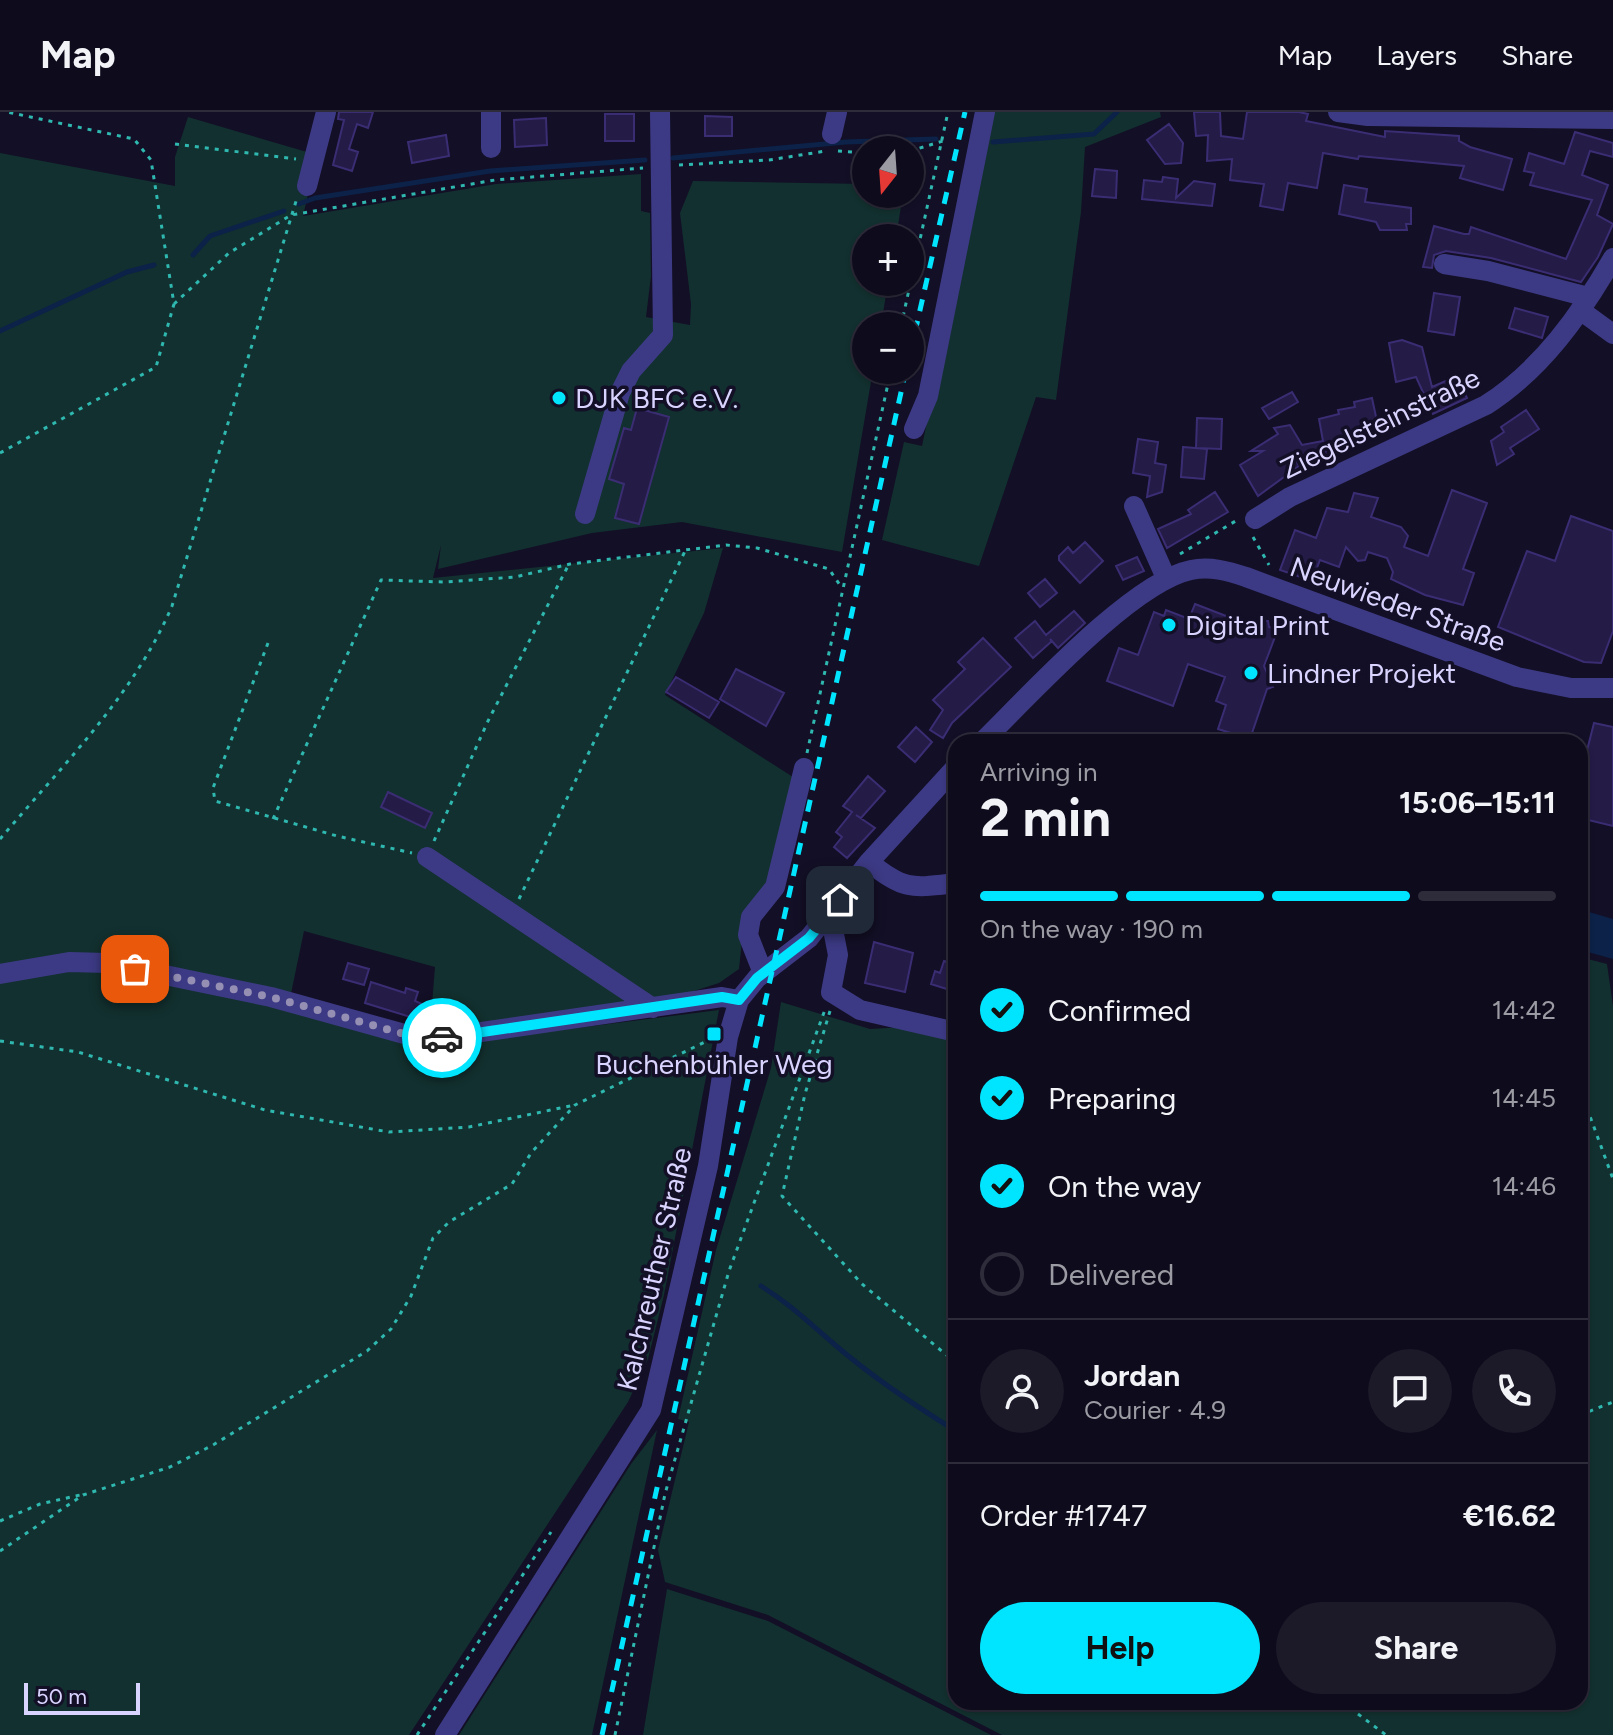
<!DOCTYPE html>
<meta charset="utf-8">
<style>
body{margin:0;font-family:Figtree,sans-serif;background:#1c1929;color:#f1f3f6;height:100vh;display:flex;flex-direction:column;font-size:30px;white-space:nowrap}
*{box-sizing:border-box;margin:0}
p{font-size:26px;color:#9b9ba3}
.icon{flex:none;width:44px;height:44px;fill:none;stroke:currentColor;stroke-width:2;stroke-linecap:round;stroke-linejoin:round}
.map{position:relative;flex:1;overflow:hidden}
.panel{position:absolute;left:948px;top:622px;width:640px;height:976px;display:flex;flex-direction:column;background:#0e0b1c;border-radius:24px;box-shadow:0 2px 6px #0004,0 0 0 2px #2e2b3b}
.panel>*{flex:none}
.needle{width:52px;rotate:197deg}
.controls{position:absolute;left:852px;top:24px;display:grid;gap:16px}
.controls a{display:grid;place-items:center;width:72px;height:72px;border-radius:50%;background:#0e0b1c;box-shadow:0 2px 6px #0004,0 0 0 2px #2e2b3b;font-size:40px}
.scale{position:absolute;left:24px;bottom:20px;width:116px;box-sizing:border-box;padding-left:8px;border:4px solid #d9d4ff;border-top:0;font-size:22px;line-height:28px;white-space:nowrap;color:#d9d4ff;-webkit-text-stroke:6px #130f26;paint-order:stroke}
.pin{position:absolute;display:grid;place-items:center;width:68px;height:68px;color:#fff;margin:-34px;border-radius:16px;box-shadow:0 4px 12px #0006}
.courier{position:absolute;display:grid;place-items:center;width:80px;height:80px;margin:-40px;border:6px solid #00e5ff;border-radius:50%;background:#fff;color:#222;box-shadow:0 2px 10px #0007}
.headline em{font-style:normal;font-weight:700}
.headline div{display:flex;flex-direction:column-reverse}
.headline{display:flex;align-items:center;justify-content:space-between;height:136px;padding:0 32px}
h1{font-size:52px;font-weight:700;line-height:60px}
.bar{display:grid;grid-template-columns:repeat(4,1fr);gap:12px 8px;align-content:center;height:96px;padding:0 32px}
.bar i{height:10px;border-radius:6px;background:#2e2b3b}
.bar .current{background:#00e5ff}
.bar p{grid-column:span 4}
.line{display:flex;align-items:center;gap:20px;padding:0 32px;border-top:2px solid #2e2b3b}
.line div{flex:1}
.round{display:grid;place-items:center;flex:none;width:84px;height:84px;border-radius:42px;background:#1c1929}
ol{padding:0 32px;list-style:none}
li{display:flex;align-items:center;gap:24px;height:88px}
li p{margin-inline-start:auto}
li .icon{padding:8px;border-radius:50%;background:#00e5ff;color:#111;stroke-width:4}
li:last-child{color:#9b9ba3}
li i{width:44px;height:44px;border:4px solid #2e2b3b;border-radius:50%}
.action{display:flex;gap:16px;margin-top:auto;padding:16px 32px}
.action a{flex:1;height:92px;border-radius:48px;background:#00e5ff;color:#111;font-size:32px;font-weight:700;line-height:92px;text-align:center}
.action a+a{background:#1c1929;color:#f1f3f6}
header{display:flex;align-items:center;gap:48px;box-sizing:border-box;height:112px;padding:0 40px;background:#0e0b1c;border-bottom:2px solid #2e2b3b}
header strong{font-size:38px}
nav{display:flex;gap:44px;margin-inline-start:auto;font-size:28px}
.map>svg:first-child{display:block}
.green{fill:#12302f}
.water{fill:#0c2248}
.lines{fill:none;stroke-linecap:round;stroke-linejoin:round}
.stream{stroke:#0c2248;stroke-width:5}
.building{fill:#241b47;stroke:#3b2d73;stroke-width:2}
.path{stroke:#2fb8b0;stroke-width:3;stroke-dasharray:4 6;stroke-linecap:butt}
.minor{stroke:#3d3a85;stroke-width:20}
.rail{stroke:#00e5ff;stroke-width:5;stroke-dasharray:12 10;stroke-linecap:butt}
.done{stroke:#948fb3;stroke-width:8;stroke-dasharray:0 14.4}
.route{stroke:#00e5ff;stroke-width:10}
.poi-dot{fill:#00e5ff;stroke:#130f26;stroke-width:3}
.labels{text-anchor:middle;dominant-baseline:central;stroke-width:7;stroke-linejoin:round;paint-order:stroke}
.poi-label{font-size:28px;fill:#d9d4ff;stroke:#130f26;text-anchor:start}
.street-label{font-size:28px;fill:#d9d4ff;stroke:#130f26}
</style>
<header>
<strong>Map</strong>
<nav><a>Map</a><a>Layers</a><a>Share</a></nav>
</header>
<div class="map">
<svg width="1613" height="1623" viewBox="0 0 1613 1623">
<rect width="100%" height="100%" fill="#130f26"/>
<path class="green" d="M991,0H1160L1161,5L1085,35L1081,100L1056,288L1036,285L979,454L882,428L904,330L922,334Z
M188,5L317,43L303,104L496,72L641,62V99L650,101L651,164L646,205L690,213L691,192L680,101L693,69L866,72V82H903L896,126H866V170H888L881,214H866V258H873L842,440L682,410L592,421L438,457L441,433L433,466L723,436L704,501L665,583L793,665L763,786L744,810L739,857L719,871L666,888L430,917L435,855L304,819L288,896L427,935L719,898L664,1183L648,1247L628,1290L409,1623H0V41L175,74V45Z
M1580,845L1607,852L1613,894V1623H1002L768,1503L665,1470L658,1438L689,1310L678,1307L716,1138L771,956L781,890L870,917L956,912V1590H1580Z
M657,1318L592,1623H459L631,1352Z
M667,1477L768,1509L991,1623H643Z"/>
<path class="water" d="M1589,800L1613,807V847L1588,840L1582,831Z"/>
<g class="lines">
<path class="stream" d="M993,30L1094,22L1117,0
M673,46L846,30L936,27
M299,92L315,86L490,59L645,48
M193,143L210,124L284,99
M0,219L127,160L154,153
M761,1174C790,1192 808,1210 834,1232C871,1264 914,1293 956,1319
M1580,1316H1584"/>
</g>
<path class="building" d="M339,0H373L368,16L357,12L349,37L358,40L352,59L333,53L344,8L338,7Z
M1194,0H1220L1221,24L1243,27L1247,0H1299L1308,2L1306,9L1385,25V19L1459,24V29L1470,35L1512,47L1503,78L1460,66L1464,54L1359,44L1358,47L1323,41L1317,76L1288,71L1283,98L1260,94L1264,72L1230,68L1232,47L1207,49L1208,23L1196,24Z
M605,2H634V29H605Z
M705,4L732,5V24H705Z
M546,6L547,33L515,35L514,8Z
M1169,12L1183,31L1181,51L1165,52L1147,28Z
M1575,20L1613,31V45L1590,39L1582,63L1608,73L1597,103L1613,112L1598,145L1581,170L1491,146L1446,139L1434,143L1432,156L1423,155L1434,114L1464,122H1469L1471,115L1566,147L1592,88L1530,73L1534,61L1524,59L1529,41L1564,52Z
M446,23L449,44L412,51L408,30Z
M1095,57L1117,59L1116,86L1092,84Z
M1163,65L1178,67L1176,86L1194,69L1215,72L1212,94L1142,87L1144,68L1162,70Z
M1344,73L1367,77L1365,90L1411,96V112H1406L1407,118H1380L1376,110L1339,102Z
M1434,181L1460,185L1454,223L1428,219Z
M1515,196L1548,205L1542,226L1509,216Z
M1402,228L1422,235L1432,275L1457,264L1467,286L1433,302L1416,265L1396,270L1389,231Z
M1292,280L1298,290L1269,307L1262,296Z
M1372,286L1379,319L1360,322L1361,327L1345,330L1346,335L1325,339L1326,343L1296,348L1299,354L1258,384L1240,353L1263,339H1251L1278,322L1274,316L1290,313L1302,333L1323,329L1319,307L1339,302L1338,298L1355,295L1354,290Z
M637,296L669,305L639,412L615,406L624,372L609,367L624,316L631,318Z
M1526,298L1539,317L1510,336L1514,342L1497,353L1491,329L1504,320L1501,315Z
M1197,306L1222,307L1221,337L1196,336Z
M1138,327L1158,330L1155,351L1166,353L1162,380L1147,385L1150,364L1133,361Z
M1183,335L1207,337L1204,367L1181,365Z
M1452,378L1487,391L1463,457L1474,461L1463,493L1425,483L1391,467L1393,460L1387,446L1368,440L1365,448L1358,449L1346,435L1339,455L1320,448L1312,469L1280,458L1295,418L1316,426L1327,396L1348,400L1354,381L1378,386L1371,405L1401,415L1408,424L1404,435L1428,444Z
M1215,380L1228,400L1167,436L1158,417L1191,402L1188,398Z
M1571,404L1613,419V519L1601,551L1584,550L1498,515L1527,439L1555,449Z
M1085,430L1103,449L1080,471L1059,448V444L1068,435L1073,441Z
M1137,445L1144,459L1123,468L1116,454Z
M1045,467L1057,481L1040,495L1028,481Z
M1195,492L1239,509H1268L1269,515L1278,517L1264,554L1273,575L1267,577L1250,627L1218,617L1226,593L1216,589L1225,565L1188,552L1173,594L1107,569L1119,536L1138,543L1154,500L1164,504L1166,498L1189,507Z
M1074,499L1085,511L1058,536L1050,527L1052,529L1033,546L1015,526L1035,509L1046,523Z
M983,526L1011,555L952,611L943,626L930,618L943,598L933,588L965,557L958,550Z
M736,557L784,581L766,614L720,587Z
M676,565L719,590L709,606L666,580Z
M1594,611L1613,615V714L1580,706V666Z
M916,615L932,630L915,650L898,635Z
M868,664L885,679L861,706L856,703L875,716L847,746L834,735L842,725L836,720L852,700L843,694Z
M388,680L432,701L425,716L381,695Z
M874,830L913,841L905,880L865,871Z
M944,849L956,853V880L931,872L935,859L940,861Z
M348,851L369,857L364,873L343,867Z
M371,870L405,881L406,876L418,880L415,889L422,892L417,907L365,891Z"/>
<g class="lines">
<path class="path" d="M175,32L296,47
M838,39L866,41
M910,39L943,29
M679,53L769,48L826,39
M174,192L229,141L291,103L495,68L643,56
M901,214L948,0
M0,341L156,255L174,192L151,48L134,27L7,0
M1253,425L1269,453
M1180,442L1239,407
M268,531L213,676L215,689L337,724L412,741
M807,641L891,258
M273,707L381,468L444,470L515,465L570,452L726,433L757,436L829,457L842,476
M0,727C62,654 134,583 172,494L297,86
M434,729L488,609L569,452
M519,787L686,437
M830,899L805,982L782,1084L862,1172L956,1251
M0,929L78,940L265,998L389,1020L469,1015L575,993
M1580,977L1613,1067
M1580,1303L1613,1290
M0,1409L40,1392L80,1383
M0,1439L83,1383L170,1355L213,1333L367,1239L391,1217L411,1184L433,1126L449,1110L512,1072L531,1041L575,993L709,928
M1342,1590L1386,1623
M417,1623L551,1420
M615,1623L665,1382L729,1159L826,895"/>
<path class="minor" d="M1338,0L1368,4L1613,7
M832,22L837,0
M491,36V0
M307,74L326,0
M1444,152L1488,159L1588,185
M1580,198L1613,222
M914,317L928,284L985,0
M1134,394L1166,466
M585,402L620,281L631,259L663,223L660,0
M1255,407L1290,385L1486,293C1541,258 1581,202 1613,146
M982,630C1028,585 1132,470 1191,458C1210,454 1228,459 1246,465L1517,565L1571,576H1613
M427,745L653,896
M869,750C904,779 913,776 956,771
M830,802L838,843L831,880L860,898L956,920
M763,861L748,823L751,805L775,775L804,656
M0,862L69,850L107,851L271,885L426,928L722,885L739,888
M445,1623L651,1298L708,1054L728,925L739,888L757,866L809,826L869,750L956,655"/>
<path class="rail" d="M910,242L965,0
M602,1623L906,258"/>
</g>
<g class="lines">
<path class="done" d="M135,857L271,885L426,928L442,926"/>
<path class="route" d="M442,926L722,885L739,888L757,866L809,826L840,788"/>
</g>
<g class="poi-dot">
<circle cx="559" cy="286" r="8"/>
<circle cx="1169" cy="513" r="8"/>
<circle cx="1251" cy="561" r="8"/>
<rect x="706" y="914" width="16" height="16" rx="4"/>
</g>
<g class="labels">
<g class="poi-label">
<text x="575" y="286">DJK BFC e.V.</text>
<text x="1185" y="513">Digital Print</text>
<text x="1267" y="561">Lindner Projekt</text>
<text x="714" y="952" text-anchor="middle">Buchenbühler Weg</text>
</g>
<g class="street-label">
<text transform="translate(1380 311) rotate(-26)">Ziegelsteinstraße</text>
<text transform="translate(1398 492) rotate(20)">Neuwieder Straße</text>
<text transform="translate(654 1157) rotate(-77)">Kalchreuther Straße</text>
</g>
</g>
</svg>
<div class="controls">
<a><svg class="needle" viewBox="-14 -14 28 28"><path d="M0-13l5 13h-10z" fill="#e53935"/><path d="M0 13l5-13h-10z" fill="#9b9ba3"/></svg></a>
<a>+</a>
<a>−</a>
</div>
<div class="scale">50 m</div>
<div class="pin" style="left:135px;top:857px;background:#ea580c"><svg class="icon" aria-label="bag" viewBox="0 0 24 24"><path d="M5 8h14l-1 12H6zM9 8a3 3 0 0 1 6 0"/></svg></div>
<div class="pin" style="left:840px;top:788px;background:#1f2937"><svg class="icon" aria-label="home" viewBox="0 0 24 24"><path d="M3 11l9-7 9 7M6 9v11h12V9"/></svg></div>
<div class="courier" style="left:442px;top:926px"><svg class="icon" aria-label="car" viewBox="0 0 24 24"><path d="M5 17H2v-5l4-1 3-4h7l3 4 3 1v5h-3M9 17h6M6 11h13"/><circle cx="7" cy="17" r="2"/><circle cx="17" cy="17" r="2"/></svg></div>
<section class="panel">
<div class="headline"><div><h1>2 min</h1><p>Arriving in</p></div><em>15:06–15:11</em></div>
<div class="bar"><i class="current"></i><i class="current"></i><i class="current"></i><i></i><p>On the way · 190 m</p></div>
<ol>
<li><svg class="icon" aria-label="check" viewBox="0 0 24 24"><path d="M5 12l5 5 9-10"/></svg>Confirmed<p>14:42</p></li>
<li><svg class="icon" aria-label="check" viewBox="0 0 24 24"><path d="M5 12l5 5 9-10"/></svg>Preparing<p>14:45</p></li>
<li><svg class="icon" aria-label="check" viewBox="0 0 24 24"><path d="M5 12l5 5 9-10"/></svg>On the way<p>14:46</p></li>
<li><i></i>Delivered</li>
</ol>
<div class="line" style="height:144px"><a class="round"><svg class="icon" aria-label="person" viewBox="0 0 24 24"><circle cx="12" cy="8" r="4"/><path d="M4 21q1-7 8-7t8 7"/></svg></a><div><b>Jordan</b><p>Courier · 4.9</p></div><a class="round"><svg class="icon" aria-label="chat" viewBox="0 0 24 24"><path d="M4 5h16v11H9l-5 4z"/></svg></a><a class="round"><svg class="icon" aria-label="phone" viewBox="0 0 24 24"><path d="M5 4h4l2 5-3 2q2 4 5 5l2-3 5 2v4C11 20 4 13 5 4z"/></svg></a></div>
<div class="line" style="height:104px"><div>Order #1747</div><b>€16.62</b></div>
<div class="action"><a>Help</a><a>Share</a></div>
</section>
</div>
